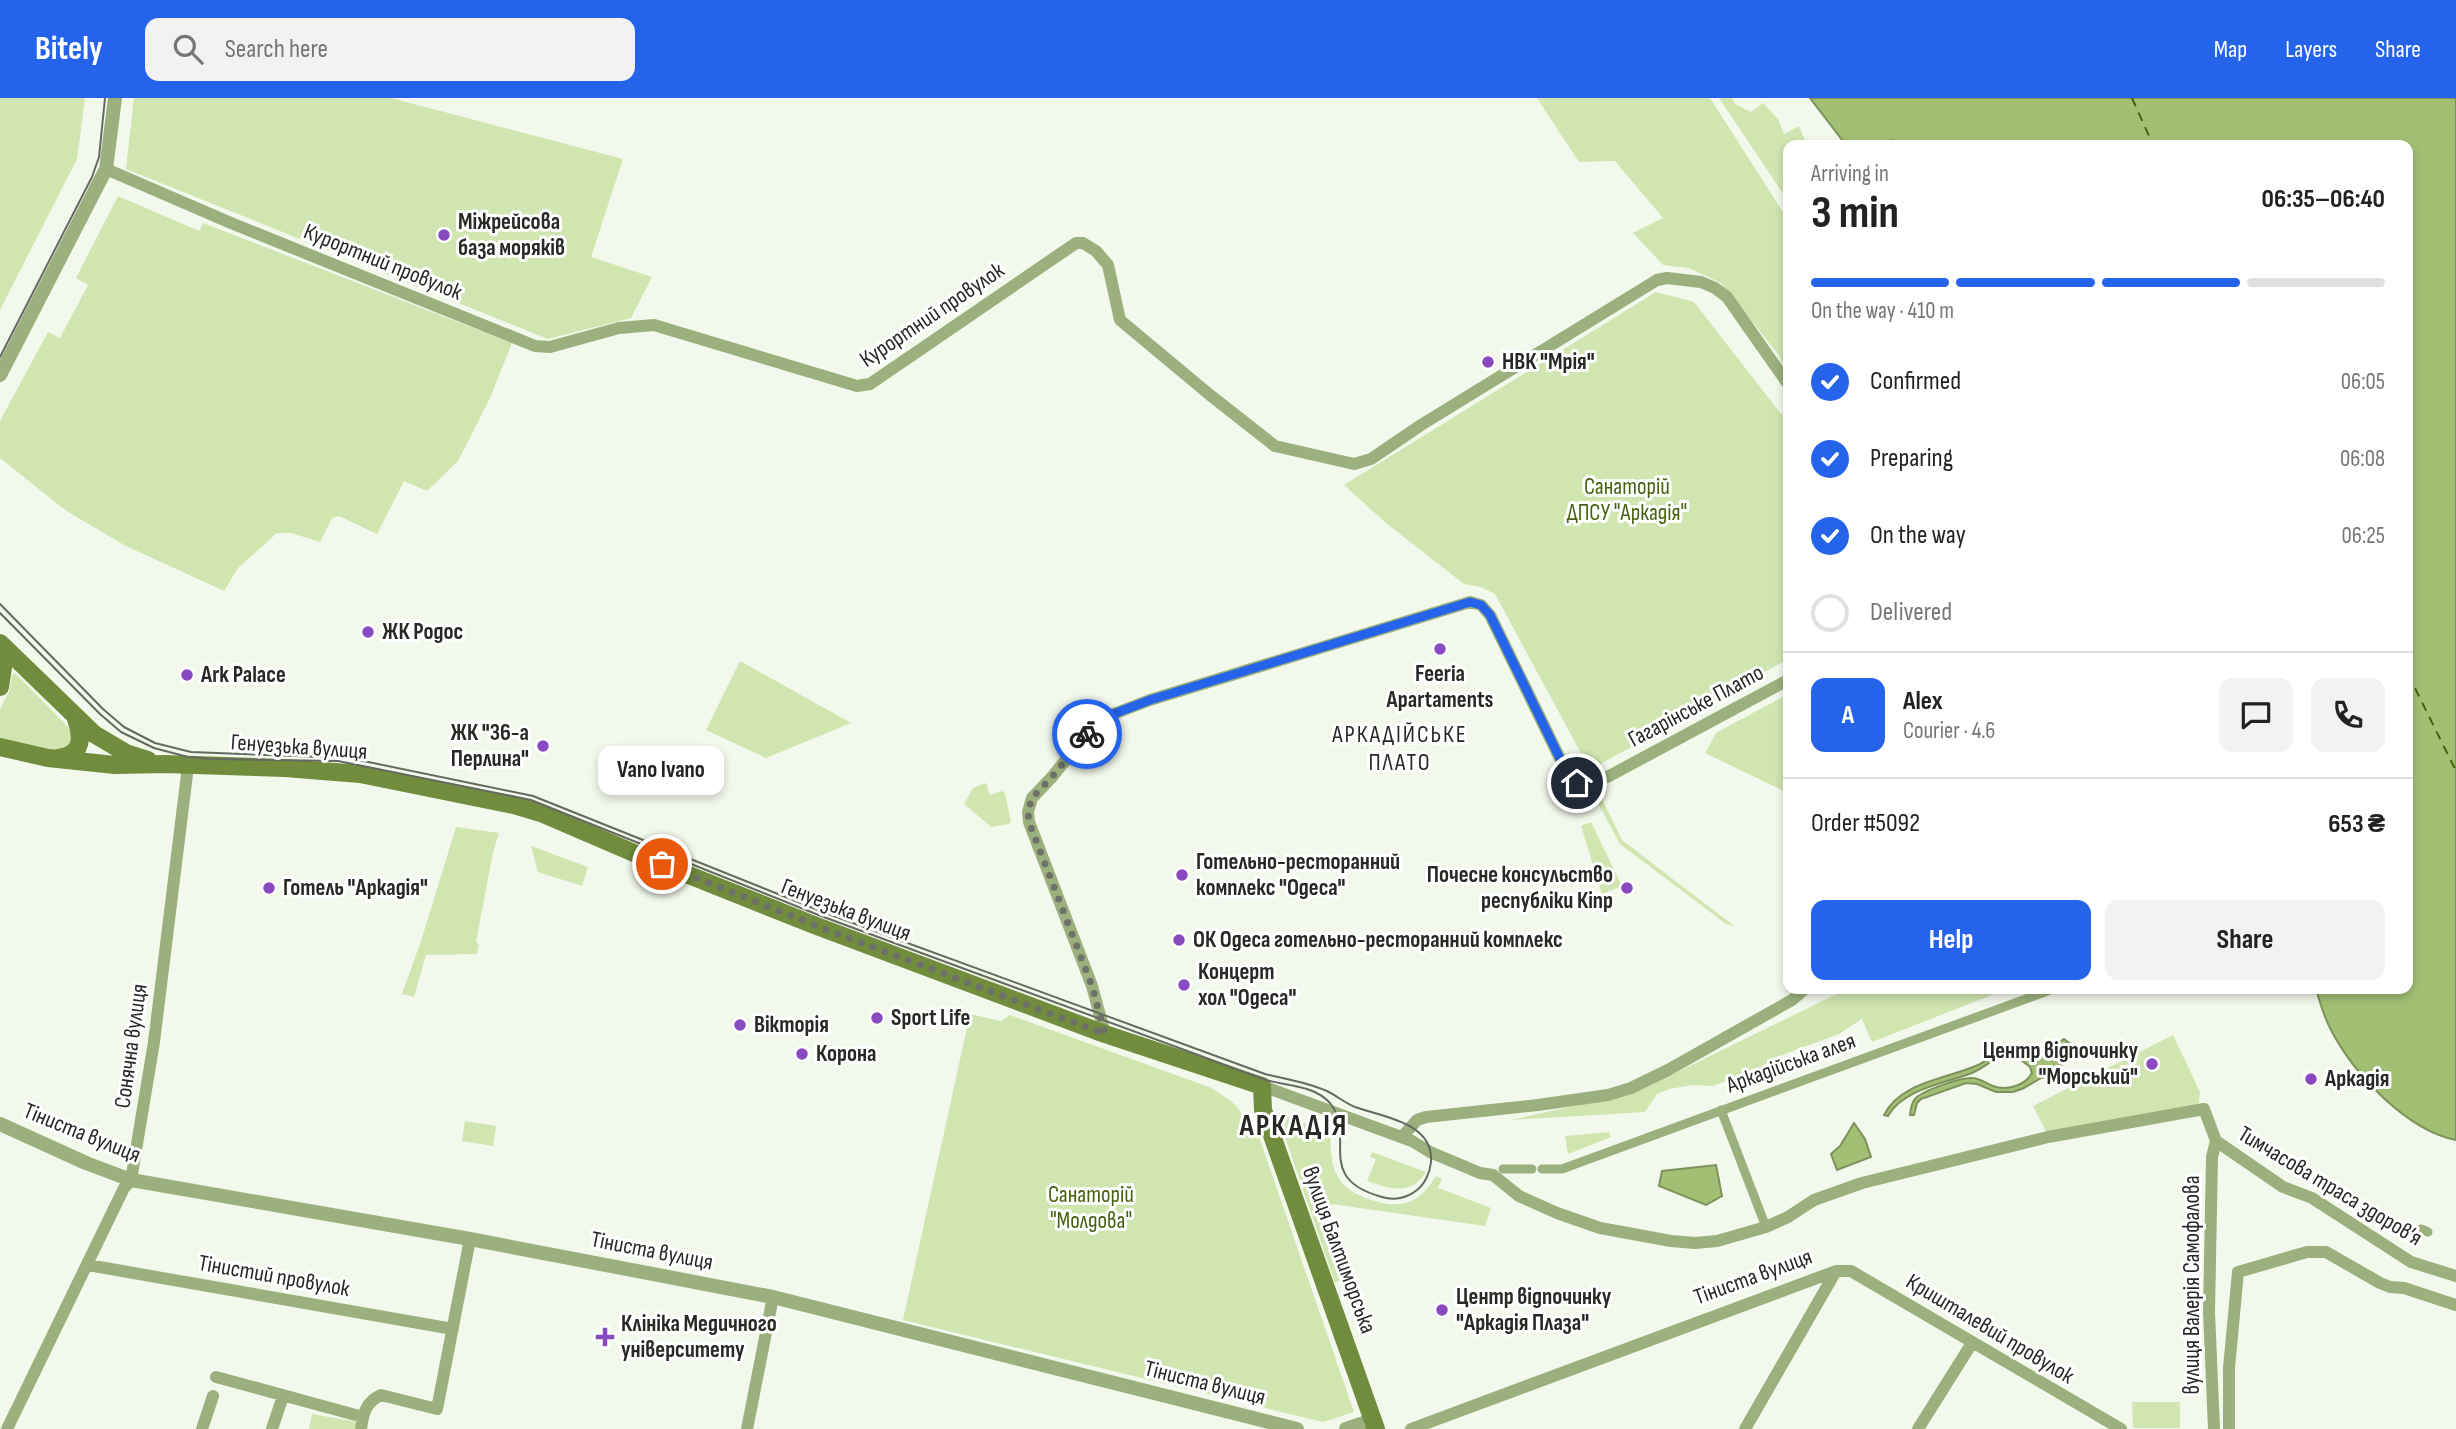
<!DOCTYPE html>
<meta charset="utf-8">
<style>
body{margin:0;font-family:"Sofia Sans Condensed",sans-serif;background:#f2f2f2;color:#222;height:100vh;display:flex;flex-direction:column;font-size:26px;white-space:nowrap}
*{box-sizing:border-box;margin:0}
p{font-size:23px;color:#767676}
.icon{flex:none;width:38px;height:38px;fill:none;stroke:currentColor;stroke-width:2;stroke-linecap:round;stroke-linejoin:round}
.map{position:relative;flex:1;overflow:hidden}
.panel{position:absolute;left:1783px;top:42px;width:630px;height:854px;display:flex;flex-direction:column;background:#fff;border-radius:14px;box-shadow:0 4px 10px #0003}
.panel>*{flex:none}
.pin{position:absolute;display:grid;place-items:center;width:60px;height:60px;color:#fff;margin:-30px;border:4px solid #fff;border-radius:50%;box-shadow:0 2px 7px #0007}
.courier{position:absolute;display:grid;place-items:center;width:70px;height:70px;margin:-35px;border:5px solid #2563eb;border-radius:50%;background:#fff;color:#222;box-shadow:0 2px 9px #0007}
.bubble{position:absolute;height:49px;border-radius:14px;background:#fff;box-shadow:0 4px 10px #0003;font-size:23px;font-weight:700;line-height:49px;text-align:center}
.head em{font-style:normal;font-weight:700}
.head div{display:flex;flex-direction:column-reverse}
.head{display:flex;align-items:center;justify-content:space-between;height:119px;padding:0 28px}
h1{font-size:46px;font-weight:700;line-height:52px}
.bar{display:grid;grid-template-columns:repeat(4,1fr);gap:10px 7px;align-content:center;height:84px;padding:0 28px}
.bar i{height:9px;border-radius:5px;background:#e0e0e0}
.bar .current{background:#2563eb}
.bar p{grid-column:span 4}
.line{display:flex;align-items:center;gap:18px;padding:0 28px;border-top:2px solid #e0e0e0}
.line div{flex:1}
.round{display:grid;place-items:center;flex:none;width:74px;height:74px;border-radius:14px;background:#f2f2f2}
ol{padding:0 28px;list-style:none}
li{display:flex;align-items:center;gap:21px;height:77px}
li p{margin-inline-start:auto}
li .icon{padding:7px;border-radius:50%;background:#2563eb;color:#fff;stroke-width:4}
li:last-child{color:#767676}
li i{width:38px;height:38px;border:4px solid #e0e0e0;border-radius:50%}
.button{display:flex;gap:14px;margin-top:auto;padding:14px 28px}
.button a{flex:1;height:80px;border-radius:14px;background:#2563eb;color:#fff;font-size:28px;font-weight:700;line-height:80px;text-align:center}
.button a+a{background:#f2f2f2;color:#222}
header{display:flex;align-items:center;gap:42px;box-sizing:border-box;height:98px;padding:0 35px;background:#2563eb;color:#fff}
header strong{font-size:33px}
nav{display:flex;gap:38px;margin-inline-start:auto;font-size:24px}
.search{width:490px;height:63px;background:#f2f2f2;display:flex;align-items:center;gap:18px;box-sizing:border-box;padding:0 24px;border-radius:14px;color:#767676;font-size:26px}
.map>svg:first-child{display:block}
.green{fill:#d0e5b0}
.water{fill:#a2bf73;stroke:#7d925b;stroke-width:2}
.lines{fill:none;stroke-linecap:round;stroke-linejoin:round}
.ferry{stroke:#49620f;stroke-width:2;stroke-dasharray:9 7;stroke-linecap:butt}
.pedestrian{stroke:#9bb07c;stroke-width:9}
.minor{stroke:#9bb07c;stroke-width:12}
.tertiary{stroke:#9bb07c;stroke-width:14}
.secondary{stroke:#708c3c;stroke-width:18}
.tram{stroke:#666962;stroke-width:2}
.done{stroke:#6e716a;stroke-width:7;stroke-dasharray:0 12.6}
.route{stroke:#2563eb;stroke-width:9}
.poi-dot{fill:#894ac0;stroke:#fff;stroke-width:2.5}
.labels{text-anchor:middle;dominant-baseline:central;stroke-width:6;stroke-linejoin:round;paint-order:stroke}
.poi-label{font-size:23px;font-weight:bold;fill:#272924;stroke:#fff;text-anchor:start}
.street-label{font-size:23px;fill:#272924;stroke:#fff}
.park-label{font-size:23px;fill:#48610f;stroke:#fff}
.neighbourhood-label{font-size:24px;letter-spacing:2px;fill:#272924;stroke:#fff}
.district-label{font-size:30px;font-weight:bold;letter-spacing:2px;fill:#272924;stroke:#fff}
</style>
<header>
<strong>Bitely</strong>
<div class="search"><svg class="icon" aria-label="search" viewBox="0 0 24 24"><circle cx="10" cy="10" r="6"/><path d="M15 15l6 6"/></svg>Search here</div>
<nav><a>Map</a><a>Layers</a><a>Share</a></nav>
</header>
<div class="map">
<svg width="2456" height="1331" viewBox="0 0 2456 1331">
<rect width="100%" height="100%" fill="#f3f8ec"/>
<path class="green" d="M0,0H85L77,61L0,212Z
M134,0H391L623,61L591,159L652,179L631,220L548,241L126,71Z
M1537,0H1710L1788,122V276L1778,256L1721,185L1689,170L1663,167L1633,135L1663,120L1615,63L1579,64Z
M1719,0H1732L1735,6L1751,14L1763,5L1778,21L1784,36L1799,28L1807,47H1788V103Z
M118,98L199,133L203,125L512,245L490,300L458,363L427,393L404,383L377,436L339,418L332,420L320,444L291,435H277L238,470L224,493L124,447L65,412L0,360V323L48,234L60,240L88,187L76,180Z
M1656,194L1694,204L1781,316L1787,313L1788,315V561L1590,672L1495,496L1481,489L1464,486L1386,425L1344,387Z
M740,563L851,625L766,660L706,632Z
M15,575L72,633L74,637L68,653H37L0,640V611L9,594L12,577Z
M1788,596V695L1705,655L1716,635Z
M986,685L990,697L1002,693L1005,695L1011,724L1009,726L991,729L964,706L973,690Z
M1600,697L1622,742L1734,828L1726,826L1620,746L1595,700Z
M1591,724L1622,788L1602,796L1581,728Z
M456,729L499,735L493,754L476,844L479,846L477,856L426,857L414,899L402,896L421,843Z
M531,748L588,769L582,788L538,774Z
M1847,891H2007L1872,944L1862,921L1839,936L1771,961L1772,966L1751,974L1753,980L1748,983L1745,976L1713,988L1693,987L1669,991L1657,996L1645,1014L1511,1022L1618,998L1647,989Z
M970,916L1001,923L1010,917L1209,989C1227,1000 1246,1009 1246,1033L1251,1037L1258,1036L1354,1314L1323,1324L903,1222Z
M2173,937L2200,994L2198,1010L2048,1037L2033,1008Z
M1281,1017L1330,1034C1331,1051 1330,1068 1340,1082C1347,1092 1356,1096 1366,1100C1398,1112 1418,1108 1436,1078L1442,1081L1438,1090L1491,1110L1485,1128L1332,1106L1321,1122L1341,1182L1335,1185L1282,1030Z
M465,1023L496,1028L493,1048L462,1043Z
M1609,1034L1611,1039L1568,1056L1565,1038Z
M1372,1054L1426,1074C1411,1098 1390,1091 1367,1083L1376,1061L1370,1059Z
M2132,1304H2180V1330H2133Z
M312,1316L357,1324L356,1331H309Z"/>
<path class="water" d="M1810,0H2456V1042C2406,1032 2354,976 2331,932C2324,919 2320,905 2316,891H2408V47H1898L1893,42L1887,47H1846Z
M2064,941L2076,950L2077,959L2061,967L2051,978L2041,980L2024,990L2013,994H1996L1977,986L1966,985L1921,1001L1917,1005L1914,1017H1910C1911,1011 1911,1005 1915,1001C1921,993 1962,979 1972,980C1980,980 1985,985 1993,988C2006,993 2025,988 2032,975L2030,969L2016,958L2006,956C1994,960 1984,970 1972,975C1945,985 1903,991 1888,1018L1884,1017C1900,984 1947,981 1978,967C1988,963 1995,952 2006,951C2016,951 2023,957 2030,961L2031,956L2055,947Z
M1854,1025L1865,1041L1871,1059L1837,1072L1831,1056L1840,1048Z
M1716,1067L1722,1098L1706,1107L1659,1088L1662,1073Z"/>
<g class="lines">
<path class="ferry" d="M2132,0L2153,47
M2408,576L2456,673"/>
<path class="pedestrian" d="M1721,1012L1766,1129
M1503,1071H1532
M1542,1071H1562L2053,891
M2421,1131L2428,1134"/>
<path class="minor" d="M106,71L231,125L535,248L550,249L619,230L654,227L857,288L870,286L1076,145H1083L1096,153L1108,167L1120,222L1210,297L1275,348L1354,366L1371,361L1421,327L1657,182L1667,180L1701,184L1715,190L1727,199L1788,286
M1105,936L1092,888L1029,724L1028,714L1032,700L1052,679L1096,624L1103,620L1150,602L1470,504L1481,507L1490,517L1566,673C1579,695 1592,686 1611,677L1788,582
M1262,988L1412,1043L1430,1054L1480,1075L1493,1077L1519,1098L1557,1115L1600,1130L1671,1143L1695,1145L1717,1143L1766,1129L1788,1119L1814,1102L1862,1085L2048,1039L2204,1011L2216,1043L2283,1089L2312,1100L2411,1164L2456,1178
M1402,1039L1417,1022L1426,1019L1538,1007L1608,997L1631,990L1668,972L1792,902L1805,891
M88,1167L453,1231
M216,1279L363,1319
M7,1331L124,1090L131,1082L154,944L188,668
M202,1331L213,1298
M272,1331L283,1298
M361,1331C363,1315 366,1304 381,1297L437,1311L470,1141
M747,1331L773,1199
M1411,1331L1836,1173H1851L2121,1331
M1745,1331L1836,1173
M1918,1331L1972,1245
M2214,1331L2209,1214L2212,1059L2216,1043
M2229,1331V1270L2238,1174L2307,1154H2326L2380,1185L2390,1189L2404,1190L2456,1207"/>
<path class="tertiary" d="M0,277L106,71L115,0
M0,1026L86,1065L131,1082L470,1141L773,1199L1297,1331
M1346,1331L1373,1322"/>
<path class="secondary" d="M0,545L94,636L126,655L148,662
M0,549L4,563L0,589
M0,649L48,660L115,667L165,666L285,670L360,676L514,707L541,715L641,758L814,827L1105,936L1262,988L1263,1012L1376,1331
M58,660C85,657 82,638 75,618"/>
<path class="tram" d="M0,259L92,79L99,59L105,0
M0,506L103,611L124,629L155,645L191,654L349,660L533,698L823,814L1265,976C1286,981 1307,984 1327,993C1337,998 1345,1005 1355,1009C1382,1019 1434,1024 1431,1064C1430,1074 1425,1086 1417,1092C1407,1100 1394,1103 1382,1099C1313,1080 1357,1039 1330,1005C1314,987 1287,988 1266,982L821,818L531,702L338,663L212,661L188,659L154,650L121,634L100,616L0,515"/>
</g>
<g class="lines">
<path class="done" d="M662,766L814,827L1105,936L1092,888L1029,724L1028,714L1032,700L1052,679L1087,636"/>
<path class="route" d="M1087,636L1096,624L1103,620L1150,602L1470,504L1481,507L1490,517L1566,673L1577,685"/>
</g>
<g class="poi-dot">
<circle cx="444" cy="137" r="7"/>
<circle cx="1488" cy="264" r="7"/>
<circle cx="368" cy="534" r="7"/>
<circle cx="1440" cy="551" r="7"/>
<circle cx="187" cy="577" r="7"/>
<circle cx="543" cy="648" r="7"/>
<circle cx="1182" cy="777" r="7"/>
<circle cx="269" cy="790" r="7"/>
<circle cx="1627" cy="790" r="7"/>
<circle cx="1179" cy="842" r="7"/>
<circle cx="1184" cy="887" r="7"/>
<circle cx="877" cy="920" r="7"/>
<circle cx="740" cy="927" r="7"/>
<circle cx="802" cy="956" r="7"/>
<circle cx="2152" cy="966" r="7"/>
<circle cx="2311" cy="981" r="7"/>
<circle cx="1442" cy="1212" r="7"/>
<path d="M601.5 1228.5h7v7h7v7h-7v7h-7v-7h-7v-7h7z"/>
</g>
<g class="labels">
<g class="poi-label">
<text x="458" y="124">Міжрейсова<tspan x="458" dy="26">база моряків</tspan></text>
<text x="1502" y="264">НВК "Мрія"</text>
<text x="382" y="534">ЖК Родос</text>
<text x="1440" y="576" text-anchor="middle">Feeria<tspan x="1440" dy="26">Apartaments</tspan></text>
<text x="201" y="577">Ark Palace</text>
<text x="529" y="635" text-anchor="end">ЖК "36-а<tspan x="529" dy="26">Перлина"</tspan></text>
<text x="1196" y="764">Готельно-ресторанний<tspan x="1196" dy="26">комплекс "Одеса"</tspan></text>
<text x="1613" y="777" text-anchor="end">Почесне консульство<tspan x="1613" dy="26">республіки Кіпр</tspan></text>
<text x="283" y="790">Готель "Аркадія"</text>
<text x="1193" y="842">ОК Одеса готельно-ресторанний комплекс</text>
<text x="1198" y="874">Концерт<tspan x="1198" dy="26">хол "Одеса"</tspan></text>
<text x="891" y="920">Sport Life</text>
<text x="754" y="927">Вікторія</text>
<text x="2138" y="953" text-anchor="end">Центр відпочинку<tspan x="2138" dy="26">"Морський"</tspan></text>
<text x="816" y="956">Корона</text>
<text x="2325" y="981">Аркадія</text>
<text x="1456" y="1199">Центр відпочинку<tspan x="1456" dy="26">"Аркадія Плаза"</tspan></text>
<text x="621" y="1226">Клініка Медичного<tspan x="621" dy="26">університету</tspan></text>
</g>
<g class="street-label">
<text transform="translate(383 164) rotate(22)">Курортний провулок</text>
<text transform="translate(932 217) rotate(-34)">Курортний провулок</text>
<text transform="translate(1696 608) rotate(-28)">Гагарінське Плато</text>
<text transform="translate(299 649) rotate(4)">Генуезька вулиця</text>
<text transform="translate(846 812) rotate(21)">Генуезька вулиця</text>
<text transform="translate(131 948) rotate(-82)">Сонячна вулиця</text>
<text transform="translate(1791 965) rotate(-20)">Аркадійська алея</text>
<text transform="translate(82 1035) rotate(22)">Тіниста вулиця</text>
<text transform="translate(2330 1088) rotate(31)">Тимчасова траса здоров’я</text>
<text transform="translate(1339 1152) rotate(70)">вулиця Балтиморська</text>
<text transform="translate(652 1153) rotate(11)">Тіниста вулиця</text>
<text transform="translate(274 1178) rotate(10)">Тінистий провулок</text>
<text transform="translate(1753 1179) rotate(-20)">Тіниста вулиця</text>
<text transform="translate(2192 1187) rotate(-90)">вулиця Валерія Самофалова</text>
<text transform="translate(1990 1231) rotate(31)">Кришталевий провулок</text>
<text transform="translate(1205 1285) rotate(14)">Тіниста вулиця</text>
</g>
<g class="park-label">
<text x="1627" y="389">Санаторій<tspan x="1627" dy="26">ДПСУ "Аркадія"</tspan></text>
<text x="1091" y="1097">Санаторій<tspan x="1091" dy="26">"Молдова"</tspan></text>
</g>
<g class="neighbourhood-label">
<text x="1400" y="636">АРКАДІЙСЬКЕ<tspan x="1400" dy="28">ПЛАТО</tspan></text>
</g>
<g class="district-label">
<text x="1294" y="1028">АРКАДІЯ</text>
</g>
</g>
</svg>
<div class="pin" style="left:662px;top:766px;background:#ea580c"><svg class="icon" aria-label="bag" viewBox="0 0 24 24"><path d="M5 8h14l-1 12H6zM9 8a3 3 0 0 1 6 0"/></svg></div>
<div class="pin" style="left:1577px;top:685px;background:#1f2937"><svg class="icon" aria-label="home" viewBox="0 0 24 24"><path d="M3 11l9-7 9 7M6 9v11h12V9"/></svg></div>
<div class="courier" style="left:1087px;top:636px"><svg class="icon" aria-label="bike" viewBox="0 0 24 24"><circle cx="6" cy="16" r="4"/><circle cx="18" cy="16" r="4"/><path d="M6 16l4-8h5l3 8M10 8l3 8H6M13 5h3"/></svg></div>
<div class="bubble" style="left:598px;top:648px;width:126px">Vano Ivano</div>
<section class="panel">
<div class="head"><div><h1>3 min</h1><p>Arriving in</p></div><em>06:35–06:40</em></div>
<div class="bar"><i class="current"></i><i class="current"></i><i class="current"></i><i></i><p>On the way · 410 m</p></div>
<ol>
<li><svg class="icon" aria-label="check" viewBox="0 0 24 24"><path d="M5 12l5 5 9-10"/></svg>Confirmed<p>06:05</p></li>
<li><svg class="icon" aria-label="check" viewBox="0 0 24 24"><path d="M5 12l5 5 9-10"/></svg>Preparing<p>06:08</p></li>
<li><svg class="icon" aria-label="check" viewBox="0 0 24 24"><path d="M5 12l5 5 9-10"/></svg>On the way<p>06:25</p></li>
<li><i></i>Delivered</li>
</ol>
<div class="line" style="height:126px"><b class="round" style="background:#2563eb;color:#fff">A</b><div><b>Alex</b><p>Courier · 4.6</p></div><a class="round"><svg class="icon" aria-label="chat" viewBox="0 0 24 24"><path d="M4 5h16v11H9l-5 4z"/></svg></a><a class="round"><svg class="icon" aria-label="phone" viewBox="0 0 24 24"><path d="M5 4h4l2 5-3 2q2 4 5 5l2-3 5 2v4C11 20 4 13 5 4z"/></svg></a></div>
<div class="line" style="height:91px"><div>Order #5092</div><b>653 ₴</b></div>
<div class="button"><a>Help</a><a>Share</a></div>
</section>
</div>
